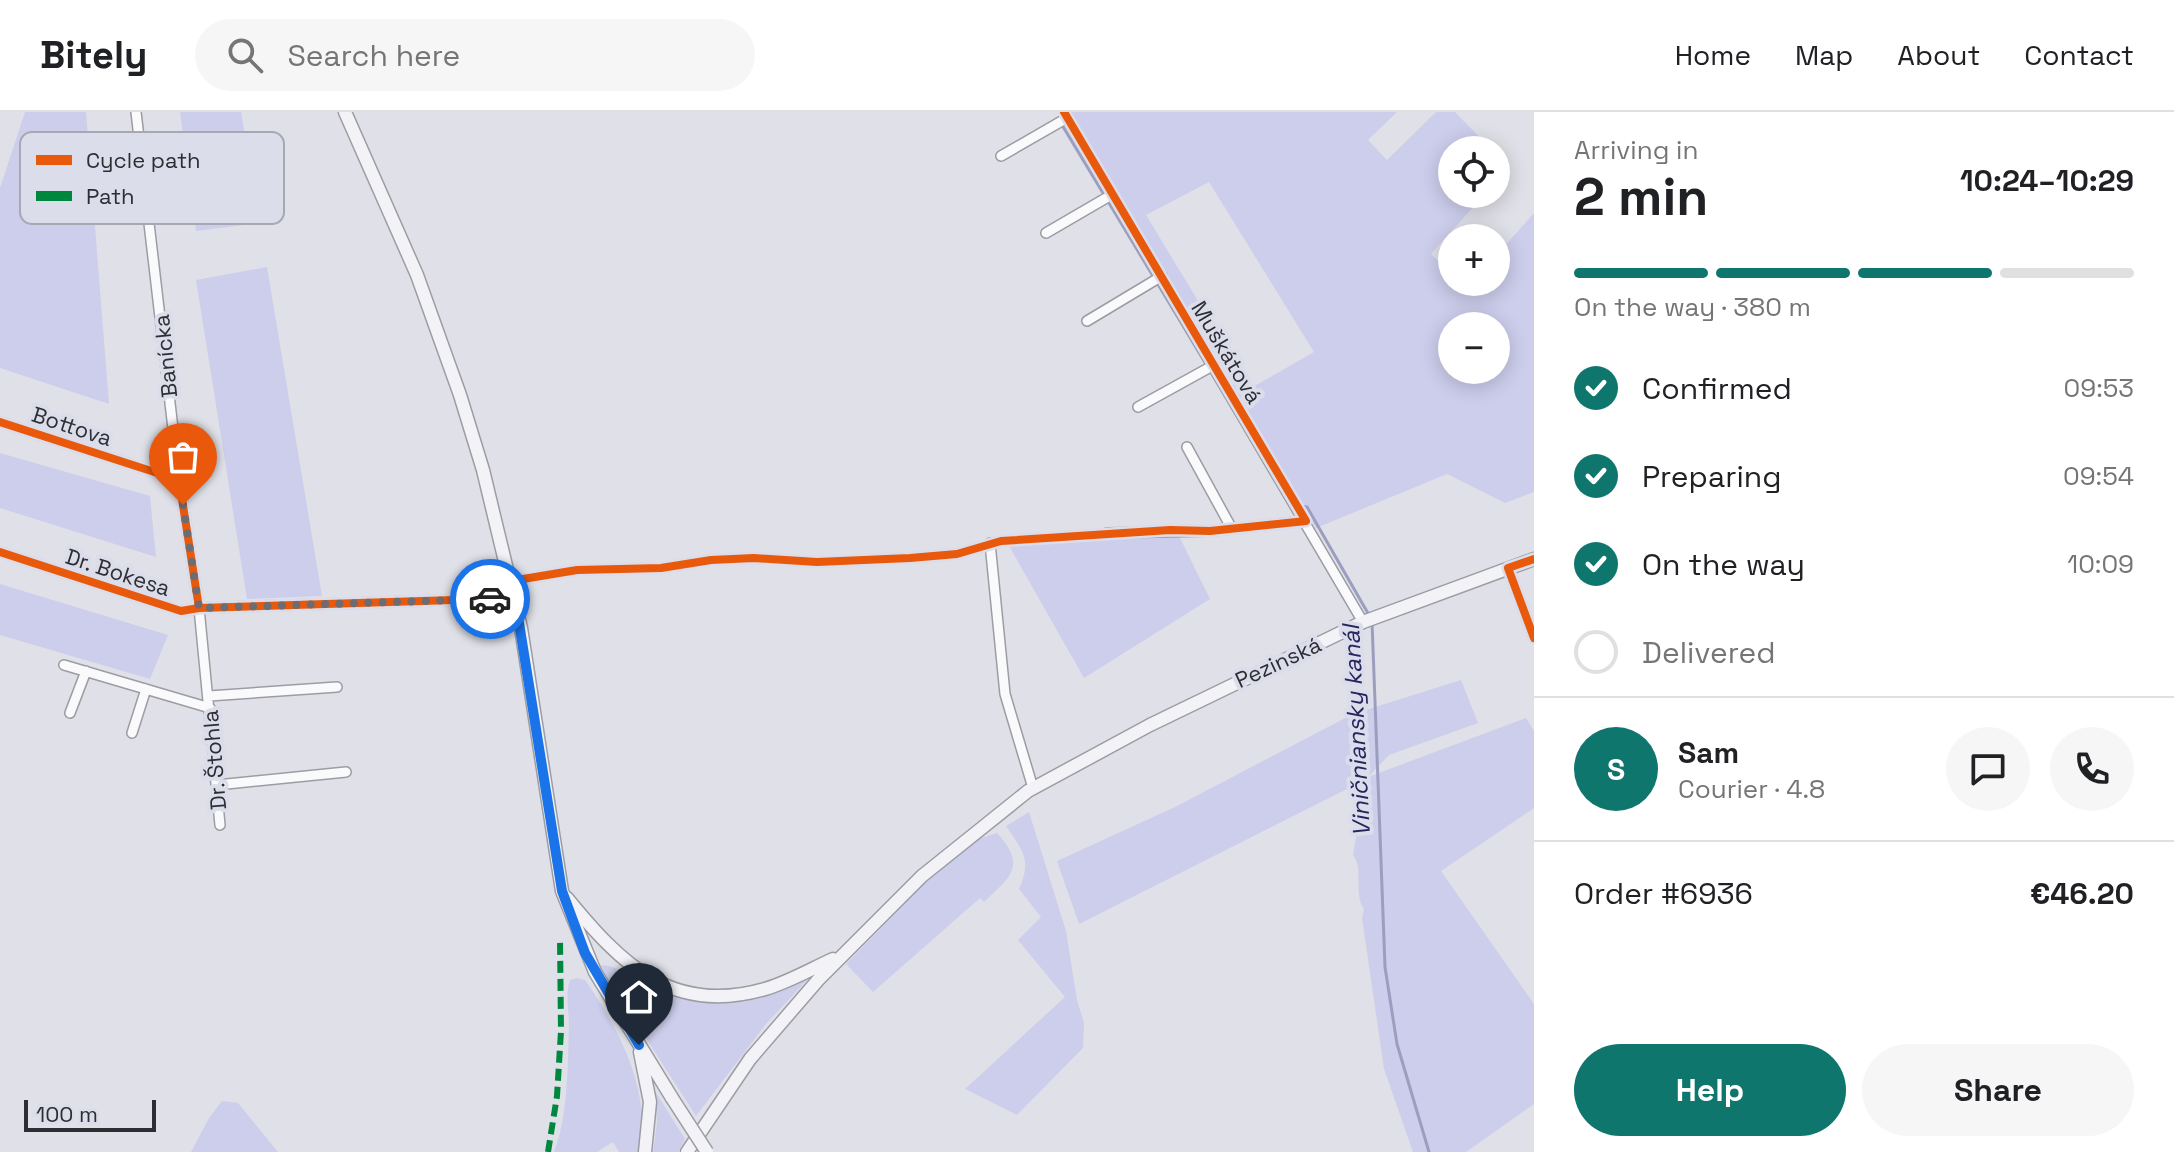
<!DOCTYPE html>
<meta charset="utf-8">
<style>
body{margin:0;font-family:"Space Grotesk",sans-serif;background:#f6f6f6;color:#202124;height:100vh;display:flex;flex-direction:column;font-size:30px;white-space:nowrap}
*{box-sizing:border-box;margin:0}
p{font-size:26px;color:#757577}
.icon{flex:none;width:44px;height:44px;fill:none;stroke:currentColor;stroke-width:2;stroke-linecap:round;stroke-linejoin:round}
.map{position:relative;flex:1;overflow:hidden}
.drawer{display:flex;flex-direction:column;background:#fff;width:640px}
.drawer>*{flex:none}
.tools{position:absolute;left:1438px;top:24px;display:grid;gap:16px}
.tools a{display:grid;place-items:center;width:72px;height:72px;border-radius:50%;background:#fff;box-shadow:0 4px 20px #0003;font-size:40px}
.scale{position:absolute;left:24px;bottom:20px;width:132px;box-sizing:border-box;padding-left:8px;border:4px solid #2d2d32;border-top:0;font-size:22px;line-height:28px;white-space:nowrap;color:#2d2d32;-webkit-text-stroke:6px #dcddeb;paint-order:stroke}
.pin{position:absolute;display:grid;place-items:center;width:68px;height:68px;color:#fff;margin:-82px -34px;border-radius:50% 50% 50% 0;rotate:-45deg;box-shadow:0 0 8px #0007}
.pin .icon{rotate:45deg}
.courier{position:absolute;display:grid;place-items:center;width:80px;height:80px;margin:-40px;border:6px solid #1a73e8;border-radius:50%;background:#fff;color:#222;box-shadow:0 2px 10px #0007}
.head em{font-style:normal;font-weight:700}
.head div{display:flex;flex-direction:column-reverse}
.head{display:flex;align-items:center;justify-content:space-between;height:136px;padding:0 40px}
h1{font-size:52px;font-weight:700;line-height:60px}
.bar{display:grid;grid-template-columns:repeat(4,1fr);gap:12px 8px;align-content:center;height:96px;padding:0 40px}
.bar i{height:10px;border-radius:6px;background:#e0e0e0}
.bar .active{background:#0f766e}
.bar p{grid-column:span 4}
.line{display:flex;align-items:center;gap:20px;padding:0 40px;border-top:2px solid #e0e0e0}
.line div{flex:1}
.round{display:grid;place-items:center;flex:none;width:84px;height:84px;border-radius:42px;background:#f6f6f6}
ol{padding:0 40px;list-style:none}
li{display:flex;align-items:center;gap:24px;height:88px}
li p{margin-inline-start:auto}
li .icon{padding:8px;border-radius:50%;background:#0f766e;color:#fff;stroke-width:4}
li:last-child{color:#757577}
li i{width:44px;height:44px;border:4px solid #e0e0e0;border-radius:50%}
.cta{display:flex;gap:16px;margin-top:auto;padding:16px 40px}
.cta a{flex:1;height:92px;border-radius:48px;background:#0f766e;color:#fff;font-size:32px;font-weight:700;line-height:92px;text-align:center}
.cta a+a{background:#f6f6f6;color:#202124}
header{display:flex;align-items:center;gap:48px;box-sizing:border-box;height:112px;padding:0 40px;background:#fff;border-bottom:2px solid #e0e0e0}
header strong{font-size:38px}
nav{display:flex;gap:44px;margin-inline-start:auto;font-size:28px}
.search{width:560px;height:72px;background:#f6f6f6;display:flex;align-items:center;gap:20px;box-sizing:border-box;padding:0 28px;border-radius:44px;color:#757577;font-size:30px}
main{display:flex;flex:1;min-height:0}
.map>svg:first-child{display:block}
.green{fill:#cdceec;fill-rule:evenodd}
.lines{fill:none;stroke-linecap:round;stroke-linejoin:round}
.stream{stroke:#9c9ec0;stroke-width:3}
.minor-casing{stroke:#9c9da3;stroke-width:12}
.secondary-casing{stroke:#9c9da3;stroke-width:15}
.minor{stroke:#fafafc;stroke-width:9}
.secondary{stroke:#f3f3f7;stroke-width:12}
.secondary-bridge-casing{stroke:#9c9da3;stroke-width:15;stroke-linecap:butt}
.secondary-bridge{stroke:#f3f3f7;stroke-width:12}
.quiet{stroke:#00873e;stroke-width:6;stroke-dasharray:12 6;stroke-linecap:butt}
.cycleway-casing{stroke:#dcddeb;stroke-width:13}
.cycleway{stroke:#e8590c;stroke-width:8}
.done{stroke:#6c6c72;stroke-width:8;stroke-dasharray:0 14.4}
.route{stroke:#1a73e8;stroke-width:10}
.labels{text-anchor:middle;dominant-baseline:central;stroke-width:8;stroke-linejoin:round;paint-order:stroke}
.street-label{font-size:22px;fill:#2d2d32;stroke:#dcddeb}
.water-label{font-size:24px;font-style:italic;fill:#28245d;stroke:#dcddeb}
.key{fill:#dcddeb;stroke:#a8a8b4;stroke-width:2}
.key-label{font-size:22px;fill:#2d2d32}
</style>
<header>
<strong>Bitely</strong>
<div class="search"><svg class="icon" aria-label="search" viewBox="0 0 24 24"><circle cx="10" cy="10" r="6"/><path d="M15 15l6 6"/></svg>Search here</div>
<nav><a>Home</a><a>Map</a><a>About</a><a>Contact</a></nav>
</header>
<main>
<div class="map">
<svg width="1534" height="1040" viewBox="0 0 1534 1040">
<rect width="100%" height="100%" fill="#e0e0e8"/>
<path class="green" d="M25,0H86L109,292L0,256V76Z
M180,0H241L260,111L196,119Z
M1070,0H1397L1368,28L1387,48L1436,0H1455L1492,38H1452V82H1485L1431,142L1452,162V170H1461L1467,176L1473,170H1496V144L1534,101V380L1505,391L1447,362L1316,416ZM1209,70L1314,240L1251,276L1146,103ZM1452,214H1496V258H1452Z
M267,155L322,484L247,487L196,168Z
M0,341L150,384L156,445L0,396Z
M1178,422L1210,487L1084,566L1009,434Z
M0,472L168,523L150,567L0,523Z
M1461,568L1478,611L1389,643L1368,665L1526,606L1534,619V696L1441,759L1534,892V992L1466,1040H1413L1384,957L1362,806L1364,797C1353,781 1364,756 1353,743L1358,713L1367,707L1365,668L1079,812L1057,749L1175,695L1353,602Z
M1029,700L1066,819L1077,888L1084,911L1083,936L1017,1003L965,977L1065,885L1018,828L1041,805L1019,777C1032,748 1023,739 1006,714Z
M997,721C1027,754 1011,764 984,790L980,786L873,880L846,852L924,772L975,728Z
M599,853C618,852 631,868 648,876C700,900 761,893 809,866L766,912L696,1004Z
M577,866L585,868C612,906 638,954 642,1002C643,1014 639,1028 638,1040H619L613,1030L597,1040H554C568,1006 568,950 569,912C569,898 565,882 570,868Z
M655,979L685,1027L678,1040H653L657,1011Z
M222,989L238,991L278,1040H191L209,1006Z"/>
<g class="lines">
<path class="stream" d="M1062,13L1291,393
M1299,394L1307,395L1369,503
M1372,510L1385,855L1397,932L1429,1040"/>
<defs>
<path id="minor" d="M136,0L179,368L199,496L220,713
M1001,44L1067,6L1363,510
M1046,121L1113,82
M1087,209L1162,164
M1138,295L1214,253
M0,310L179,368
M1187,335L1232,417
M1107,421L1210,419L1306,409
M990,431L1005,582L1033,676
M0,440L181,499L199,496L515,486
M1508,456L1534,526
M64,553L210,596
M209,584L337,575
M70,601L86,559
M132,621L146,577
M217,673L346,660"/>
<path id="secondary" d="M345,0L417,163L460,283L483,358L521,516L562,779L595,860L672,986
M567,786C621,852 672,904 765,877C789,870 811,857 833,847
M640,940L650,990L645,1040
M687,1040L750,947L818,868L922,764L1028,679L1150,613L1363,510L1534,447"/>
</defs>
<use href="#minor" class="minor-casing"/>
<use href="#secondary" class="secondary-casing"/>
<use href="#minor" class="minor"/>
<use href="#secondary" class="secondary"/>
<defs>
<path id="secondary-bridge" d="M672,986L707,1040"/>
</defs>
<use href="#secondary-bridge" class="secondary-bridge-casing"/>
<use href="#secondary-bridge" class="secondary-bridge"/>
<path class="quiet" d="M548,1040L557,984L561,919L560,826"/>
<defs>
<path id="cycleway" d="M0,310L179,368L199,496
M0,440L181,499L199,496L515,486L511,469L577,458L661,456L711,448L754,446L817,450L910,446L957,442L1001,429L1170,418L1210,419L1306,409L1064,0
M1534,447L1508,456L1534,526"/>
</defs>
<use href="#cycleway" class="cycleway-casing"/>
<use href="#cycleway" class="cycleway"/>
</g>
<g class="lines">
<path class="done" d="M183,393L199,496L490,487"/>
<path class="route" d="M490,487L515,486L562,779L585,841L639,933"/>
</g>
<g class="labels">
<g class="street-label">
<text transform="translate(1227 240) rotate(59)">Muškátová</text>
<text transform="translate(165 244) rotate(-96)">Banícka</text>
<text transform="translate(72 314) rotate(18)">Bottova</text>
<text transform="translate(118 460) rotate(18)">Dr. Bokesa</text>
<text transform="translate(1278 550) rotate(-25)">Pezinská</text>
<text transform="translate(214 648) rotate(-95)">Dr. Štohla</text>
</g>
<g class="water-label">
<text transform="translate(1356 619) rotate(-93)">Viničniansky kanál</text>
</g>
</g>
<rect x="20" y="20" width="264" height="92" rx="12" class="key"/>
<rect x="36" y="43" width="36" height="10" fill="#e8590c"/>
<rect x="36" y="79" width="36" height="10" fill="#00873e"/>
<g class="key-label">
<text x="86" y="56">Cycle path</text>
<text x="86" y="92">Path</text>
</g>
</svg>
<div class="tools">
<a><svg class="icon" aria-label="locate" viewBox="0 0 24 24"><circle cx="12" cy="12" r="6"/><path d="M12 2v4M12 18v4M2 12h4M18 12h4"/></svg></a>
<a>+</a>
<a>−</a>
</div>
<div class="scale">100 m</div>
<div class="pin" style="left:183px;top:393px;background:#ea580c"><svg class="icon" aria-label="bag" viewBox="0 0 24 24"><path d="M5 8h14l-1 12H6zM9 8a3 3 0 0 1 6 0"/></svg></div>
<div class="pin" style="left:639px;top:933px;background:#1f2937"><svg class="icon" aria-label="home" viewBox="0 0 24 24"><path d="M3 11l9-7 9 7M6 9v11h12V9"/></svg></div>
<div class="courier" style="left:490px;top:487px"><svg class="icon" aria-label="car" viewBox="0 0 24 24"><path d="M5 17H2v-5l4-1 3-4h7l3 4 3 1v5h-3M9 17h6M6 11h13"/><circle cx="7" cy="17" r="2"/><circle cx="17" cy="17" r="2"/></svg></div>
</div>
<section class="drawer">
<div class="head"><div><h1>2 min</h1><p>Arriving in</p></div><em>10:24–10:29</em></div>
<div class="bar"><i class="active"></i><i class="active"></i><i class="active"></i><i></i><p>On the way · 380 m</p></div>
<ol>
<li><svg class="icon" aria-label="check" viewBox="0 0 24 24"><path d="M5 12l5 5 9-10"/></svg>Confirmed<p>09:53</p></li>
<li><svg class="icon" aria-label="check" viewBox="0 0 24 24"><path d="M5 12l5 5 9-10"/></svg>Preparing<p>09:54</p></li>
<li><svg class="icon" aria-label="check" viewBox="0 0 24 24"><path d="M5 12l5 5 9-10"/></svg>On the way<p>10:09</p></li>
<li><i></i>Delivered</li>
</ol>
<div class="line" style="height:144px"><b class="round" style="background:#0f766e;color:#fff">S</b><div><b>Sam</b><p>Courier · 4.8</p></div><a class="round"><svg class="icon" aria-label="chat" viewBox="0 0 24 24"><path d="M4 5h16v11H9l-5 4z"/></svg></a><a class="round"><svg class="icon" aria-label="phone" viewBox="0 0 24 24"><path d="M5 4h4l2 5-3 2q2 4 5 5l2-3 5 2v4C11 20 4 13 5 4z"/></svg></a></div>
<div class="line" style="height:104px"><div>Order #6936</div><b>€46.20</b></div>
<div class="cta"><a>Help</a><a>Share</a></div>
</section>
</main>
